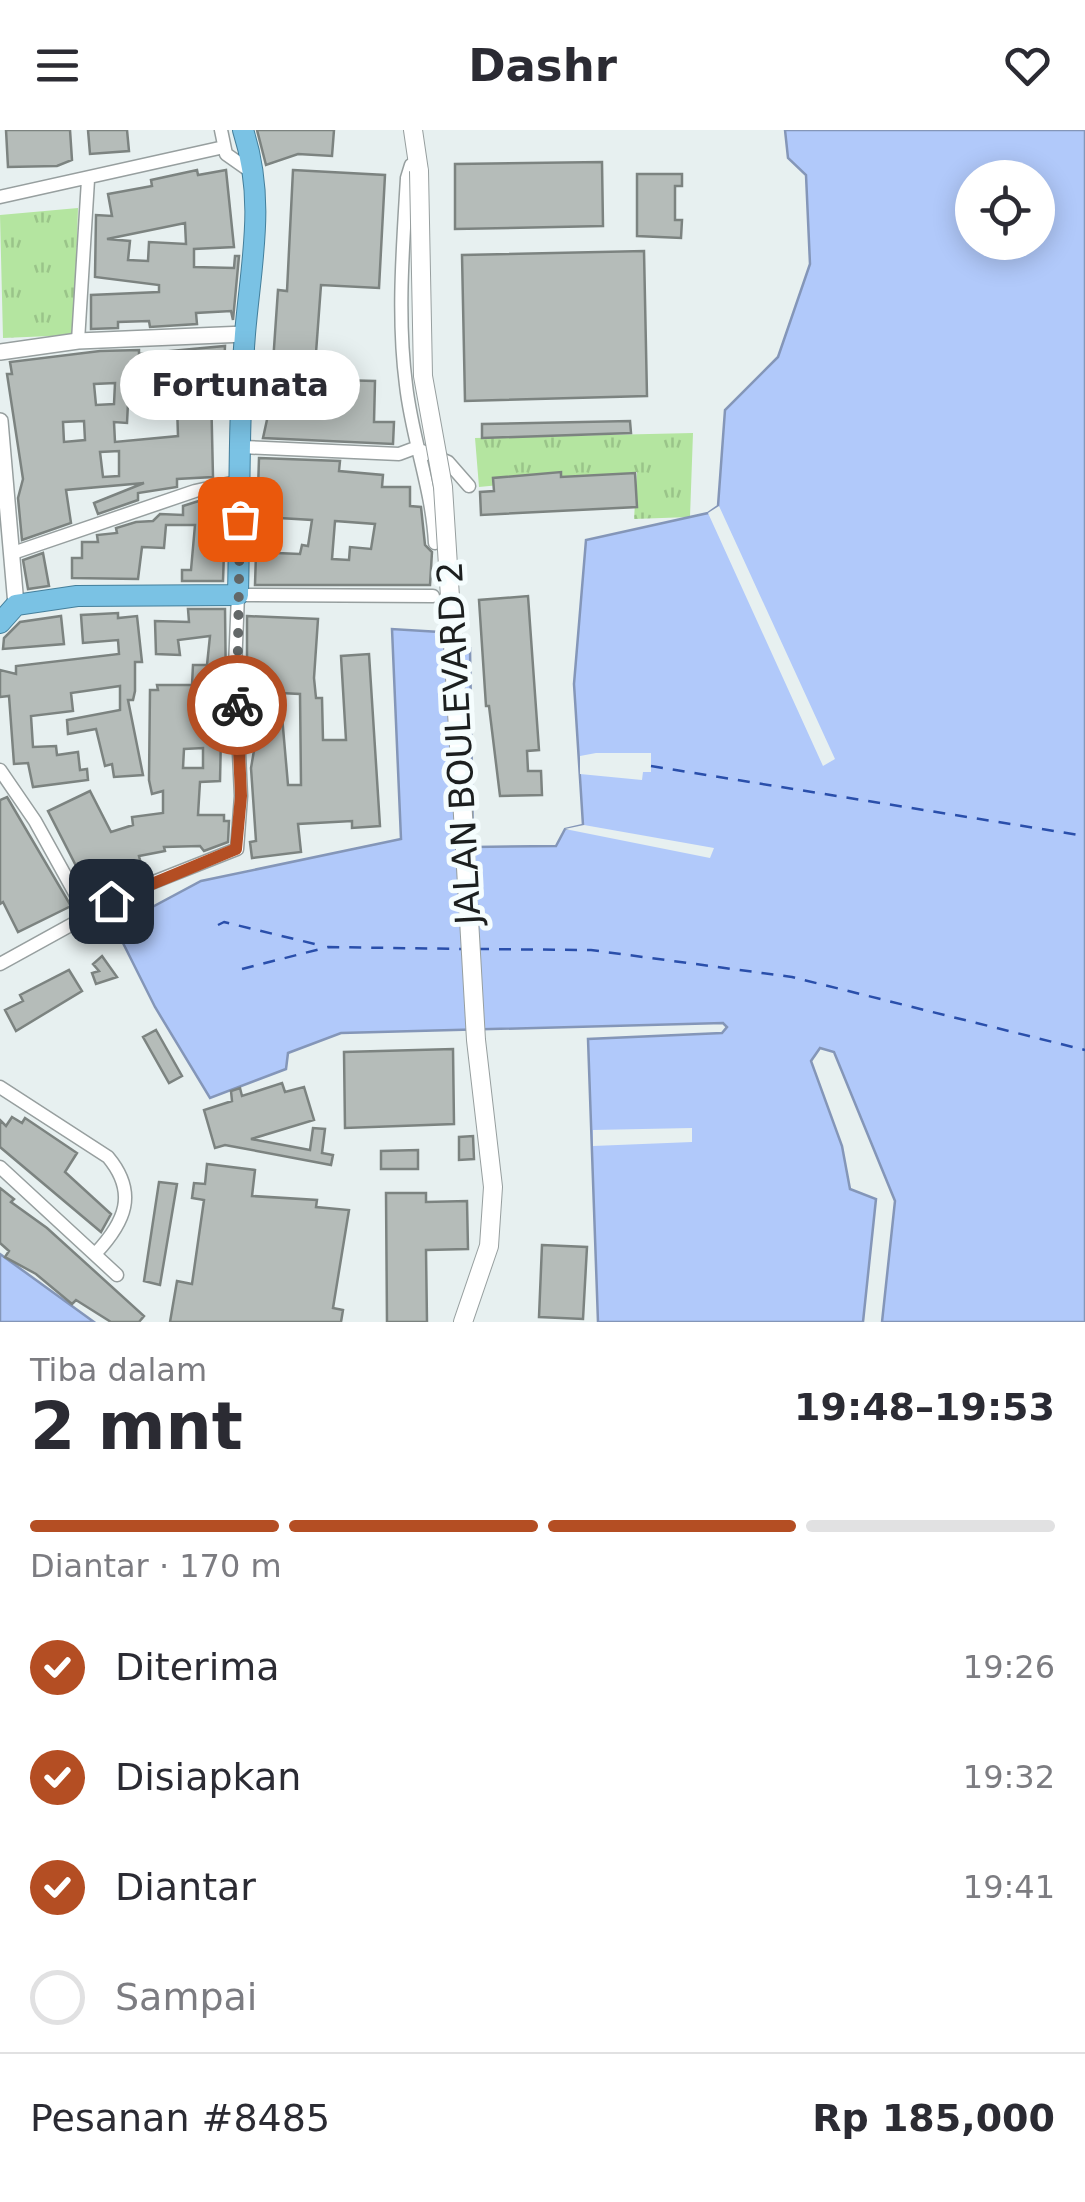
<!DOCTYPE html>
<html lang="id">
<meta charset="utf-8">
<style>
body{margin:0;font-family:"DejaVu Sans",sans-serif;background:#f2f2f3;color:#2b2b33;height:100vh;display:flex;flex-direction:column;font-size:38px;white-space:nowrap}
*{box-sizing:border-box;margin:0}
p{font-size:32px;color:#7c7c81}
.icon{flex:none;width:55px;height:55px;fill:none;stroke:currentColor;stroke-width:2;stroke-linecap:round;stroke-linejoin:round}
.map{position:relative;height:1192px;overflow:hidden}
.details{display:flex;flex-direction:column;background:#fff;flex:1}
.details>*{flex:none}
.fabs{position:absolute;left:955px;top:30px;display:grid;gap:20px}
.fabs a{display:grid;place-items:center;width:100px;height:100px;border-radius:50%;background:#fff;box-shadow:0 5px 25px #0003;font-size:50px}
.pin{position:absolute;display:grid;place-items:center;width:85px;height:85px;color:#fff;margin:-42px;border-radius:20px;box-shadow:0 5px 15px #0006}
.courier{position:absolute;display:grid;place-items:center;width:100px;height:100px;margin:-50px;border:8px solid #b44e23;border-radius:50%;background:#fff;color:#222;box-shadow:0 2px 12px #0007}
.bubble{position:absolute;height:70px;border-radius:35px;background:#fff;box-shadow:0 5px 25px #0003;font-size:32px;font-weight:700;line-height:70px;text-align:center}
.headline em{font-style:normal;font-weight:700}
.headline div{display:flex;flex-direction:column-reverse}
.headline{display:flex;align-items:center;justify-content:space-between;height:170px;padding:0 30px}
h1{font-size:65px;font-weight:700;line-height:75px}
.bar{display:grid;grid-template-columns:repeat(4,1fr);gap:15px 10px;align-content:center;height:120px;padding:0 30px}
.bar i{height:12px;border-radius:8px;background:#e1e1e2}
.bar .current{background:#b44e23}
.bar p{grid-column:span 4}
.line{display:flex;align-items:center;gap:25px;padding:0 30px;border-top:2px solid #e1e1e2}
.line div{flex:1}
ol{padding:0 30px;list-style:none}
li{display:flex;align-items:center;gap:30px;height:110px}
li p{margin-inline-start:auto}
li .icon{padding:10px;border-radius:50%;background:#b44e23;color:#fff;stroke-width:4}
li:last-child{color:#7c7c81}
li i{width:55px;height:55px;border:5px solid #e1e1e2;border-radius:50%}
header{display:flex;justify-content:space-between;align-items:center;height:130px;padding:0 30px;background:#fff;font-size:45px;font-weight:700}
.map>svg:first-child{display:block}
.park{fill:url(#park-tufts)}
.water{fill:#b1c9fa;stroke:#8496b8;stroke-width:2.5;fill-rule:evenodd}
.pier{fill:#e7f0f0}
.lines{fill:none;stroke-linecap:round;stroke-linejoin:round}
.ferry{stroke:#2a4fab;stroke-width:2.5;stroke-dasharray:12 10;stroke-linecap:butt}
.building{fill:#b5bcb9;stroke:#7c8380;stroke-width:2.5;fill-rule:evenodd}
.minor-casing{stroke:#979f9f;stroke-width:15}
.tertiary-casing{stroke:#979f9f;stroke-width:18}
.secondary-casing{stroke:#979f9f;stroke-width:20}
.trunk-casing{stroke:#447f9b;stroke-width:22}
.minor{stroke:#fff;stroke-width:12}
.tertiary{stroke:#fff;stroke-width:15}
.secondary{stroke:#fff;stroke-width:18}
.trunk{stroke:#7ac2e4;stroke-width:20}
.secondary-bridge-casing{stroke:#979f9f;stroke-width:20;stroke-linecap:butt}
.secondary-bridge{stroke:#fff;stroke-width:18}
.done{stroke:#636868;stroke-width:10;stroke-dasharray:0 18}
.route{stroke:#b44e23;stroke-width:12}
.labels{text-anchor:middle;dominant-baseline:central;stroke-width:10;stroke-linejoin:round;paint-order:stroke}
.street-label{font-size:35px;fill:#1c1f1f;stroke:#f5fdfe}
</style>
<header><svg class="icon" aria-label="menu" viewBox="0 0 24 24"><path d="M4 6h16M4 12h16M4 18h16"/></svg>Dashr<svg class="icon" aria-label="heart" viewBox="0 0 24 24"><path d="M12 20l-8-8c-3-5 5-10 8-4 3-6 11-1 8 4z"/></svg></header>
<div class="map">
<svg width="1085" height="1192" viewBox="0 0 1085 1192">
<defs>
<pattern id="park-tufts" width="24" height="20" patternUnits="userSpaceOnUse" patternTransform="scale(2.5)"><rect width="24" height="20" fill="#b4e5a0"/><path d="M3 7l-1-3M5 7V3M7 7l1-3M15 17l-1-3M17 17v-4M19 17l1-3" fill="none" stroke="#9ac489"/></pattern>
</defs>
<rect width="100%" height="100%" fill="#e7f0f0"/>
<path class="park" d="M78,78L74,205L3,208L0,85Z
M693,303L690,387L634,389L637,342L479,357L475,308Z"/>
<path class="water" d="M785,0H1085V1192H882L895,1071L834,922L820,918L811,931L842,1016L850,1059L876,1069L863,1192H598L588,909L722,903L727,897L723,893L341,903L288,923L286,939L210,968L155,877L115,797L201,751L401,709L392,499L440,502L452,516L470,518L473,717L556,716L565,699L583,695L574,554L586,410L708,383L718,376L725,280L778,227L810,134L806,45L788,28ZM972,48H1038V112H972Z
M0,1124L94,1192H0Z"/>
<path class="pier" d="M719,376L835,629L823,636L708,383Z
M596,623H651V642H643L642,650L580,644V626Z
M584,695L714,718L710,728L565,699Z
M692,998V1012L593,1016V1000Z"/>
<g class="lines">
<path class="ferry" d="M651,636L1085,706
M218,795L224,792L323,816
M477,819L591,820L792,847L1085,920
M242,839L328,817L464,819"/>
</g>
<path class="building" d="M6,0H70L72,30L57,36L8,37Z
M88,0H127L129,21L90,24Z
M257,0H334L332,26L298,24L266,35Z
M602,32L603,96L455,99V34Z
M197,40L198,45L226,40L234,117L194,119V137L234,138L235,126H239L233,190L231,181L196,183L197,194L150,197L149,191L118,192V198L91,199V165L159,162V155L95,147L96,85L112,86L108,64L152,56L151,50ZM185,93L186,114L149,112L148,131L128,130L130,111L107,109Z
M293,40L385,45L379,158L321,155L312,277H337L338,250L375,251L374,292H394L393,314L263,308L270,276L278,160L287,161Z
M637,44H682V56H675V90H682L681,108L637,106Z
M644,121L647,266L465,271L462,125Z
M225,216L223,261L211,260L213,347L177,349V357L138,363V370L98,384L94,373L144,353L66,360L71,393L22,410L18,368L23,349L7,244H12L10,232L100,221L139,220V224ZM115,253L114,274L96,275L94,254ZM129,253H146L147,258L188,255L187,275H177L178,306L115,312L114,292L127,293ZM84,291L85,310L64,312L63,292ZM119,321V346L103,347L100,322Z
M630,291L631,303L482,308V294Z
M259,328L340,331L339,341L383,345L382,357H410V376L421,377L425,415L432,422L430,455H255ZM279,388L312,390L308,416L302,415L300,424L277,423ZM335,391L375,394L371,419L350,417L349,430L332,429Z
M561,342V347L635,343L637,377L481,385L480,362L494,361L493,348Z
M208,368L216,369V412L218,422H224L223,451H182V440H191L195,395H166L164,418L142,417L138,449L72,448V428H82V412H98L97,405L117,403L116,398L136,392L153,391L160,384L183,385V376Z
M43,423L49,456L28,459L23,430Z
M528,466L539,620L527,621L528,641H541L542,665L500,666L489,576H486L479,470Z
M188,479H225L226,562H222L220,651L200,652L198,685H224V691H229L228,712L204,721L200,716L164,717L165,721L139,726L141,734L130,737L135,749L93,769L48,681L90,661L111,702L133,695L132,687L163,683V661L152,664L149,650L150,560H158L157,555H192L193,535H207L210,506L178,510L180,525L156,524L155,491L189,492ZM203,618V638H183L184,619Z
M118,483V488L137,486L142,532H135V561L133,570H128L143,645L114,647L112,634L105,636L96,599L68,604L67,590L120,580V556L71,563L73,581L31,586L33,617L56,616L57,625L78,622L80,640L87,639L88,650L33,657L28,633L14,634L9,566L0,567V540L16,544V536L119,524L118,510L83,513L81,485Z
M61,486L64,514L3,519L4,508L20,492Z
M247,486L318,489L314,548L316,568H322L323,610H346L341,526L369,524L380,696L352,698V691L298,694L301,722L252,728L250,712L256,711L251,638L258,597L257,572H247ZM280,563L300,564L301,655H288Z
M7,667L71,776L18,802L3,772L0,774V670Z
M102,826L117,847L96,854L92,843L99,841L93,834Z
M69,840L82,861L16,901L5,880L23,871L20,865Z
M156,900L182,946L169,953L143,907Z
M453,919L454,994L345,998L344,922Z
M282,953L285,962L304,957L314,990L251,1009L310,1020L313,998L325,999L322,1023L333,1025L331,1035L225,1015L215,1018L204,980L232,971L231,961L240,958L242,966Z
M12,987L22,993L25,988L77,1023L65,1042L111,1084L101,1102L0,1017V990L6,996Z
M473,1006L474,1029L459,1030V1007Z
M418,1020V1039H381V1021Z
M207,1034L255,1040L252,1066L317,1070L316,1077L349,1080L333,1178L343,1180L341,1192H170L177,1151L192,1154L204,1070L192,1068L194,1053L205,1054Z
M159,1052L177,1054L160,1155L144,1151Z
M0,1058L14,1069L11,1072L47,1098L144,1186L139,1192H111L76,1170L72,1174L36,1144L5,1127L9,1121L0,1113Z
M386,1063H426V1072L467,1071L468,1119L426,1120L427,1192H387Z
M542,1115L587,1117L583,1189L539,1187Z"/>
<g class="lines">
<defs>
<path id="minor" d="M221,0L226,24L253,43
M418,31L411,35L407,48C403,116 397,187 406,255C412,309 432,358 435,413
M0,67L224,17
M78,211L88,50
M242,317L399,324L415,318L448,332L469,356
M13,423L195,361L240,351
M0,640L35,691L86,783
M0,834L136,759L237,719L241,666L235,537L238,465L433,466
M0,957L108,1027C138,1063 125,1092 96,1123
M0,1037L117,1145"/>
<path id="tertiary" d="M0,222L78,211L245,204
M0,291L16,475"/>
<path id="secondary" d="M413,0L419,41
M454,530L476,910L493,1057L489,1116L463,1192"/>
<path id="trunk" d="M0,493L16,475L77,466L238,465C240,379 238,291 245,204C251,132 266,71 243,0"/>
</defs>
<use href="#minor" class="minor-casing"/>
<use href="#tertiary" class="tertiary-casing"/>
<use href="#secondary" class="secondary-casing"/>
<use href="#trunk" class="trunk-casing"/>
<use href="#minor" class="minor"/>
<use href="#tertiary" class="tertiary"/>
<use href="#secondary" class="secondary"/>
<use href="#trunk" class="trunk"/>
<defs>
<path id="secondary-bridge" d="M419,41L423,246L443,357L454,530"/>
</defs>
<use href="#secondary-bridge" class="secondary-bridge-casing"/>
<use href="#secondary-bridge" class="secondary-bridge"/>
</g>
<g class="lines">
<path class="done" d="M237,575L240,389"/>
<path class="route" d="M111,771L236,719L241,666L237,575"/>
</g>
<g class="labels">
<g class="street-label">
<text transform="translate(459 613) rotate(-93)">JALAN BOULEVARD 2</text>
</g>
</g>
</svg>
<div class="fabs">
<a><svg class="icon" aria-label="locate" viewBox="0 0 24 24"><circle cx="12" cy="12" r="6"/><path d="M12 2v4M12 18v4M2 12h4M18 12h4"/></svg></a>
</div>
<div class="pin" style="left:240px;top:389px;background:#ea580c"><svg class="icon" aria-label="bag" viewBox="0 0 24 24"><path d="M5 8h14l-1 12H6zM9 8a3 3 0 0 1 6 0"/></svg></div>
<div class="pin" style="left:111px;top:771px;background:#1f2937"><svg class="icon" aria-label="home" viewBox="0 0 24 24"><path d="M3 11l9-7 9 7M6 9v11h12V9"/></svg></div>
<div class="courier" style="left:237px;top:575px"><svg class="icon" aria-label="bike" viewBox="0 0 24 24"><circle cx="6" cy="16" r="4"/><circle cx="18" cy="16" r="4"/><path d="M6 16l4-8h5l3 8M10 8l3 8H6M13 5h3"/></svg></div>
<div class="bubble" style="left:120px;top:220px;width:240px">Fortunata</div>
</div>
<section class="details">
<div class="headline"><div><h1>2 mnt</h1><p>Tiba dalam</p></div><em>19:48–19:53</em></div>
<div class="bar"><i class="current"></i><i class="current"></i><i class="current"></i><i></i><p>Diantar · 170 m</p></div>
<ol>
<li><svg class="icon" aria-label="check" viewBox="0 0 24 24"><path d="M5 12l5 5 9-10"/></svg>Diterima<p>19:26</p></li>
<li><svg class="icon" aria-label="check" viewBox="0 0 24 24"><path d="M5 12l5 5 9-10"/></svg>Disiapkan<p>19:32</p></li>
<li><svg class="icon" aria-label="check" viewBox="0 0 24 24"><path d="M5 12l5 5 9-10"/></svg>Diantar<p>19:41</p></li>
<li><i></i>Sampai</li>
</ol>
<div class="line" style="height:130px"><div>Pesanan #8485</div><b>Rp 185,000</b></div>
</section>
